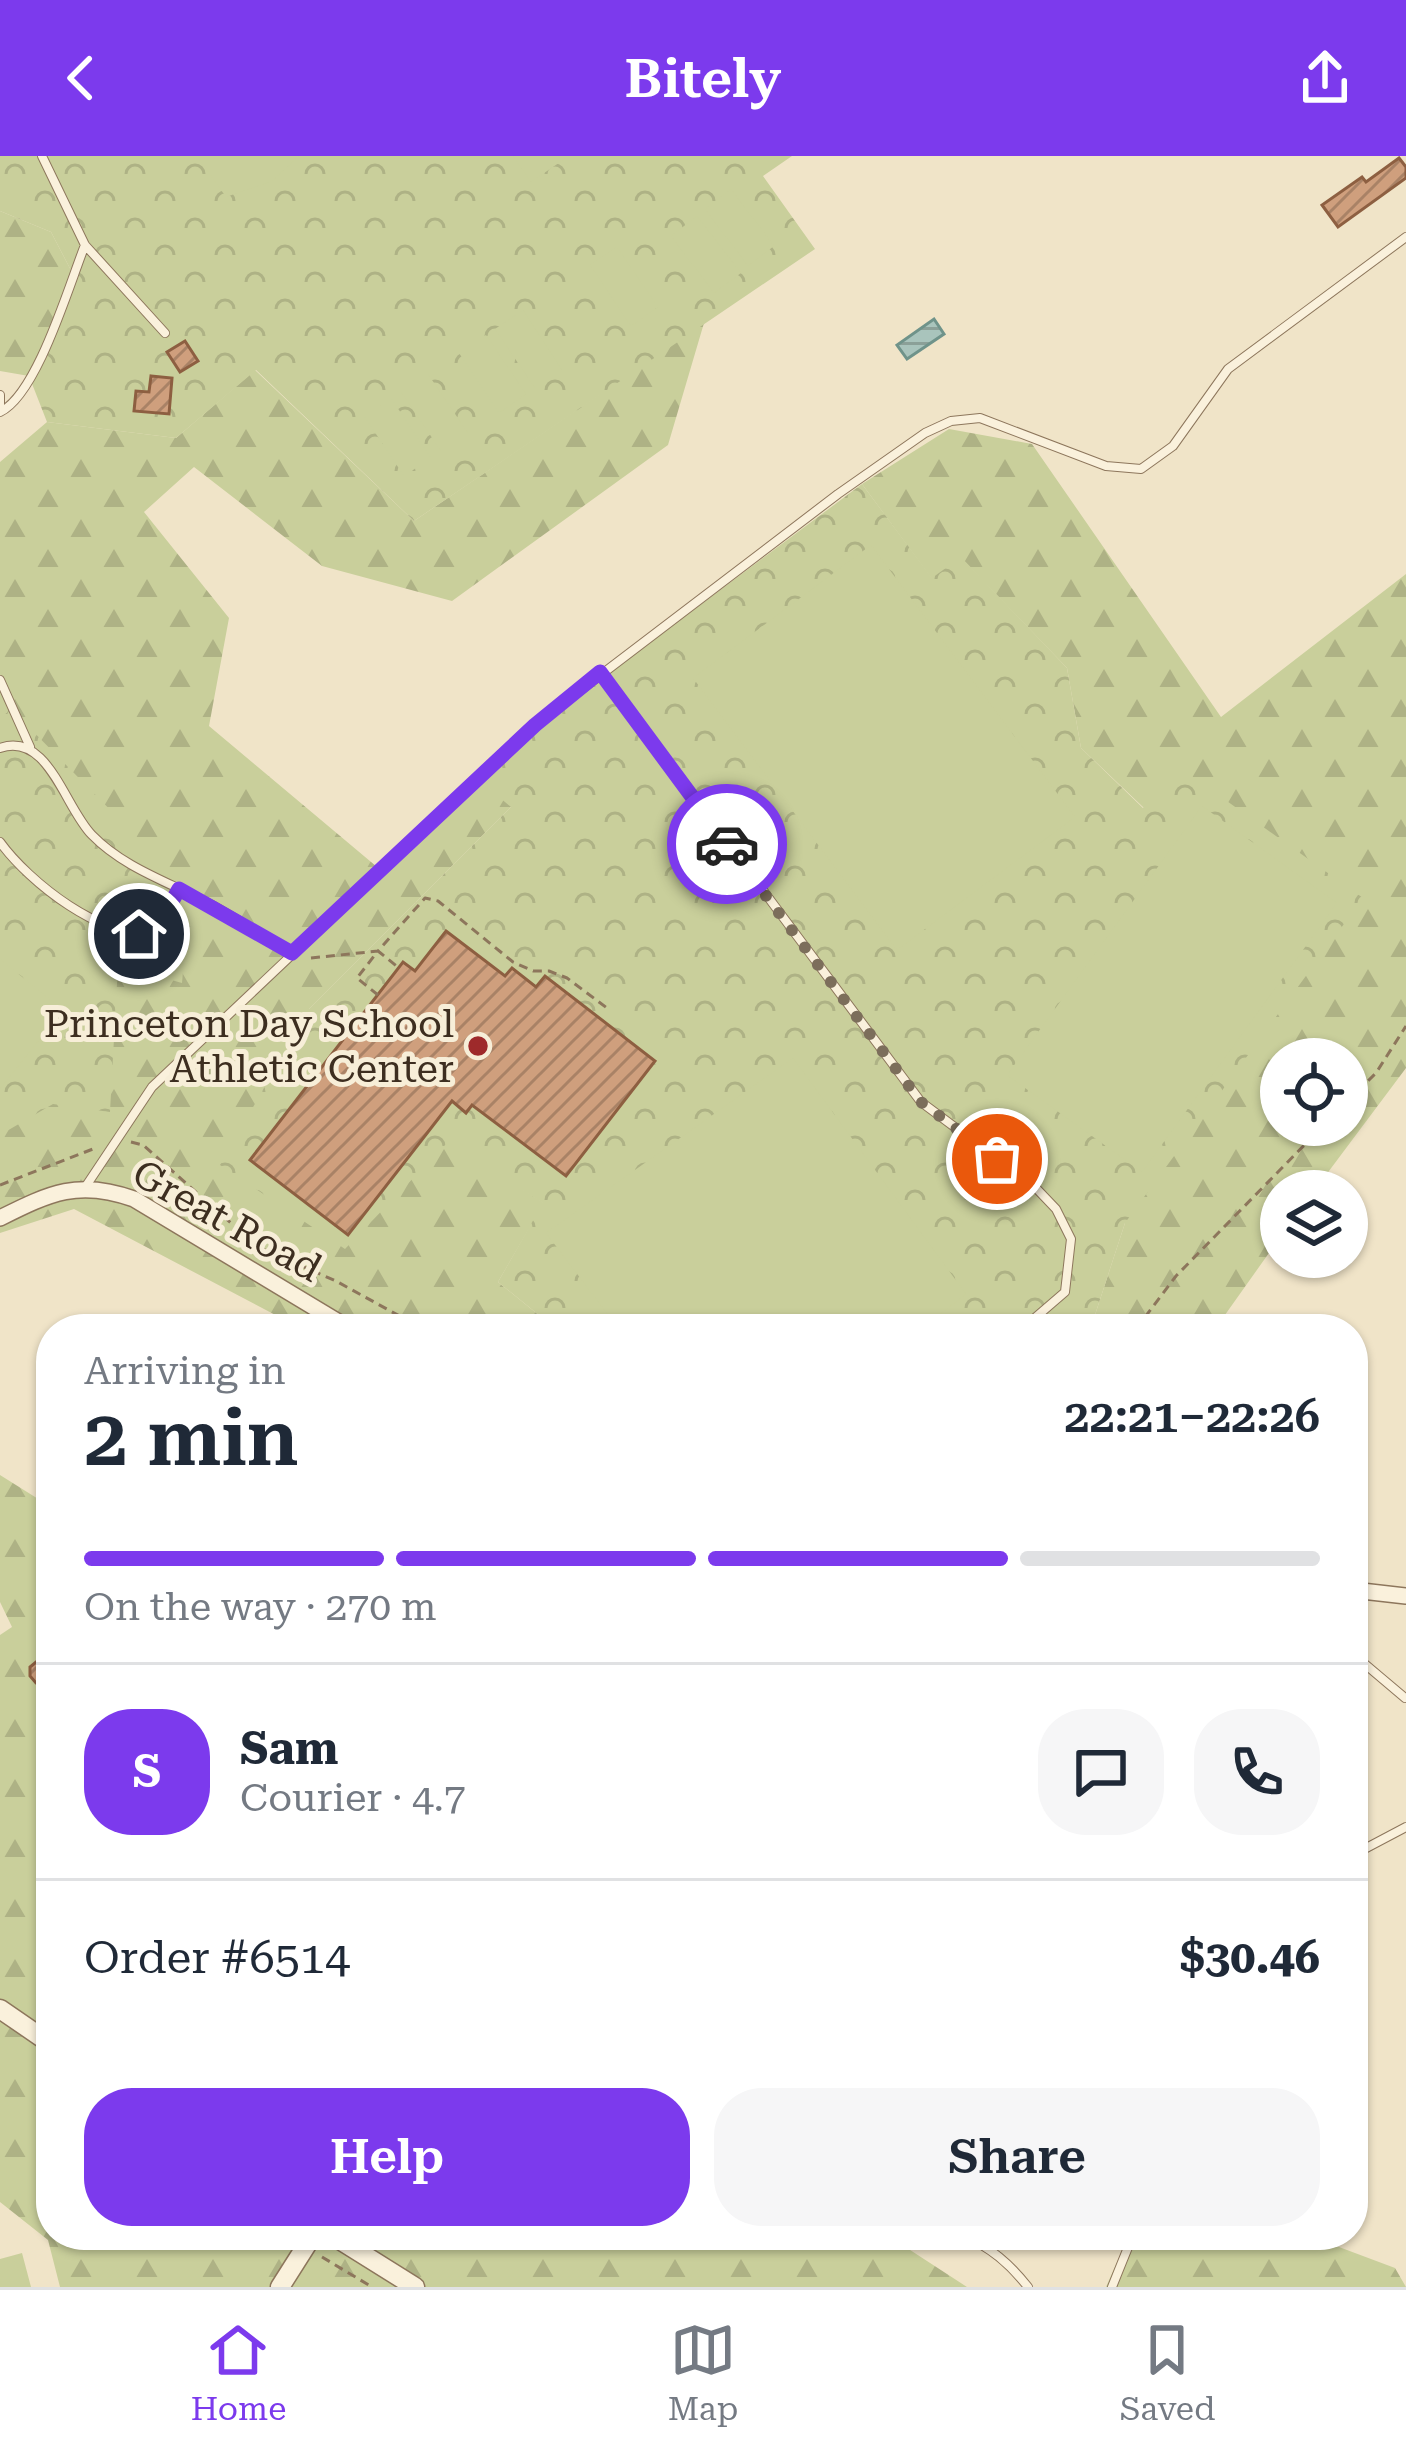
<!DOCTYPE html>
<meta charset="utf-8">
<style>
body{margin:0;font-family:"Roboto Serif",serif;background:#f6f6f7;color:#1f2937;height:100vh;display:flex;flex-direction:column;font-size:45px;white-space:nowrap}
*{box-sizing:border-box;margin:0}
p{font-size:39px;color:#747a83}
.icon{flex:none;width:66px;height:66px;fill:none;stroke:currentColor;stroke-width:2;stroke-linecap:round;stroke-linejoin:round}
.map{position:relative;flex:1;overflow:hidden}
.details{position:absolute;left:36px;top:1158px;width:1332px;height:936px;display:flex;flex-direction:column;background:#fff;border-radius:48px;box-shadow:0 3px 9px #0004}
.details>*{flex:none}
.controls{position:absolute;left:1260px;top:882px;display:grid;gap:24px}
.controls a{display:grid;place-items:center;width:108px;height:108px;border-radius:50%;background:#fff;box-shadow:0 3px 9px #0004;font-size:60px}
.pin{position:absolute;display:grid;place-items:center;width:102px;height:102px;color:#fff;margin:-51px;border:6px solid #fff;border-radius:50%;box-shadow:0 3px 12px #0007}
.courier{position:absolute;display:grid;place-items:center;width:120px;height:120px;margin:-60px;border:9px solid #7c3aed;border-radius:50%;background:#fff;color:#222;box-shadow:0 3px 15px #0007}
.head em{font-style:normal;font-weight:600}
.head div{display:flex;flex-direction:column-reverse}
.head{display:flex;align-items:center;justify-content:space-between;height:204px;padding:0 48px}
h1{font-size:78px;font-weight:600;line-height:90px}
.bar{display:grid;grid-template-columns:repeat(4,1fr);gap:18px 12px;align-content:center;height:144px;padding:0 48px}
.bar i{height:15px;border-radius:9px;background:#e0e1e3}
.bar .selected{background:#7c3aed}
.bar p{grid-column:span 4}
.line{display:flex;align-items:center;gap:30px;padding:0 48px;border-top:3px solid #e0e1e3}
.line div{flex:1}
.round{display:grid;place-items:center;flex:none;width:126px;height:126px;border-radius:48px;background:#f6f6f7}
.primary-button{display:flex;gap:24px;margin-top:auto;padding:24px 48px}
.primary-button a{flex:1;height:138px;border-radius:48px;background:#7c3aed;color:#fff;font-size:48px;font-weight:600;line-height:138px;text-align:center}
.primary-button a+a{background:#f6f6f7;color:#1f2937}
header{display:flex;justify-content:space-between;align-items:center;height:156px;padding:0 48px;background:#7c3aed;color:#fff;font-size:54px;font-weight:600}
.tabs{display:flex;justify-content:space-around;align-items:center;height:168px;border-top:3px solid #e0e1e3;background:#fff;font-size:33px;color:#747a83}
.tabs a{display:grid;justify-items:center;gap:6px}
.tabs .selected{color:#7c3aed}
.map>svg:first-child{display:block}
.forest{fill:url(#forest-firs);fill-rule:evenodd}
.park{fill:url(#park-crowns)}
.pitch{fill:#c9cf9b}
.water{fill:url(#water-rules);stroke:#6f938a;stroke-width:3}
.building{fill:url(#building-hatch);stroke:#8d5f41;stroke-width:3}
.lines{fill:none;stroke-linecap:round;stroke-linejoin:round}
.service-casing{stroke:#8d765c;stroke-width:10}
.minor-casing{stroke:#8d765c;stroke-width:18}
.tertiary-casing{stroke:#8d765c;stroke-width:21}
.path{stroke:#8d765c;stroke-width:3;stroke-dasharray:9 6;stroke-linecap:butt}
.service{stroke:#faf1dc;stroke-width:8}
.minor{stroke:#faf1dc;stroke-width:15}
.tertiary{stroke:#faf1dc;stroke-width:18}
.done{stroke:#7c6e5b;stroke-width:12;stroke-dasharray:0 21.6}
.route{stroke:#7c3aed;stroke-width:15}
.poi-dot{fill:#9e2a2b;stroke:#f7eed8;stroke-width:4.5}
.labels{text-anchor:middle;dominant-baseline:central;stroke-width:10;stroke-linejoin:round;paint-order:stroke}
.poi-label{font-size:39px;fill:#3d2e20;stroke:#f7eed8;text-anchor:end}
.street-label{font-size:39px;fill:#3d2e20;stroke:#f7eed8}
</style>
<header><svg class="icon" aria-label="back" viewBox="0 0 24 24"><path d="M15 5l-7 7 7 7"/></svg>Bitely<svg class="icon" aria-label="share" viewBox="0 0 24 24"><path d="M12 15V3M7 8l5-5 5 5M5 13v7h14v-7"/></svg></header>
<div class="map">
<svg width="1406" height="2131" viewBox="0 0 1406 2131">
<defs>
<pattern id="forest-firs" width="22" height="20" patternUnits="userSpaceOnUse" patternTransform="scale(3)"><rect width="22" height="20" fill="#c9cf9b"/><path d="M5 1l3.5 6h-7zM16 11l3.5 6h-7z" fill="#aeb285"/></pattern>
<pattern id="park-crowns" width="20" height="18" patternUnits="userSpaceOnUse" patternTransform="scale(3)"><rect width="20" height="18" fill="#c9cf9b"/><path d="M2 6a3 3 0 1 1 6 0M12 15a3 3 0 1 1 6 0" fill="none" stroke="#aeb285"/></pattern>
<pattern id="water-rules" width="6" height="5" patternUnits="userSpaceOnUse" patternTransform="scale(3)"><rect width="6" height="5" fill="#a9c4bc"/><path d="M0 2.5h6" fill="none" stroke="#8ba098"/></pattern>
<pattern id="building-hatch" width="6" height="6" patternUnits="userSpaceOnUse" patternTransform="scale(3)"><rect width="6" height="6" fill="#cf9f7d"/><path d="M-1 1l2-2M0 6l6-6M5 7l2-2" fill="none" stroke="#a98266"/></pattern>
</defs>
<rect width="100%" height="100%" fill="#f0e4c8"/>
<path class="forest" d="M0,55L51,76L75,122L29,220L0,215Z
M704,167L668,289L452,445L322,410L194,311L144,356L229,462L209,570L383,716L473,619L512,650L309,853L447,986L544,1047L498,1126L556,1173H302L74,1053L0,1077V306L47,266L176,282L255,214L414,365Z
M949,273L1032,288L1221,561L1406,418V912L1314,1035H1281V1080L1215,1173H1077L1094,1162L1125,1067L1144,652L1081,592L1067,512L961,402L932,423L862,328ZM1281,903H1347V969H1281Z
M0,1319L51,1351V2079H887L967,2131H60L48,2084L0,2046V1479L12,1471L0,1446Z
M1129,2079H1307L1395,2112L1406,2131H1106Z"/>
<path class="park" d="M0,0H792L763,20L815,93L414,365L256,214L176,282L47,266L29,220L75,122L51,76L0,55Z
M862,328L932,422L961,401L1067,512L1081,592L1143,652L1182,613L1363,742L1125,1067L1094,1162L1077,1173H556L498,1126L543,1047L447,987L345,1093L220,1009L309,853L511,651L473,619Z
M12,554L190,735L182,827L118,809L110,956L53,948L0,979V561Z"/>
<path class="pitch" d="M197,0H299L272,25L226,41Z
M513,0H569L531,26Z
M731,33L774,90L748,110L705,53Z
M697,60L741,117L714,137L671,80Z
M617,91L658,151L631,170L590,109Z
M523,154L562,214L535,232L495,173Z
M486,179L526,238L499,257L459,197Z
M428,218L468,277L441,295L401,236Z
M391,242L431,302L404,320L364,260Z
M871,389L1075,661L897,794L693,522Z
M1202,650L1337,747L1142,1016L1007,919Z
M0,803L63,854L0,933Z
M793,902L966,1138L921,1173H619L546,1077Z
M22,2097L31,2131H0V2103Z"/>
<path class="water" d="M934,163L944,178L907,203L897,189Z"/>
<path class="building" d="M1399,2L1406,11V22L1338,71L1322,49L1362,21L1366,26Z
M185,185L198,205L180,216L167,196Z
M151,220L172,222L169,258L134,255L136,235L149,236Z
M446,775L505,820L512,812L536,831L545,820L655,905L566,1020L472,949L466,957L452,945L348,1079L250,1004L403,806L415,815Z
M51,1494V1525L36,1527L30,1520V1511Z"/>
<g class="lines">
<defs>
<path id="service" d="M42,0L85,89L165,177
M0,239V252
M0,256C37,239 69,129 85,89
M600,516L921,946L1035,1031L1056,1053L1071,1083L1065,1136L1022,1173
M0,524L30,591
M0,592C48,575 65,652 92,679C125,713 172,727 212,749C239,764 265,781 292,797
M0,686C28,725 105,787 155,775L179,733
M86,1030L152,931L535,569L838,338L925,277L951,265L980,262L1106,310L1141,313L1173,290L1228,213L1406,81
M1353,1498L1405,1542
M1353,1699L1406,1671
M963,2079C991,2092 1009,2107 1028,2131
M1112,2131L1133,2079"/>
<path id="minor" d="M0,1062C50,1037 79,1023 134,1043L350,1173
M1353,1434L1406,1440"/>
<path id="tertiary" d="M0,1853L51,1888
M332,2079L415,2131
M280,2131L313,2079"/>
</defs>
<use href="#service" class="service-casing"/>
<use href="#minor" class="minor-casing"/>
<use href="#tertiary" class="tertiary-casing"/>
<path class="path" d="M311,802L378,795L425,742L438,745L513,806L533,815H549L567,822L607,852
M378,839L357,822L378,795L399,812
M1347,946L1376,917L1406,870
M131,986L143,989L258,1091L336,1125L423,1173
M0,1029L93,993
M1136,1173L1176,1120L1324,969
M322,2101L372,2131"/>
<use href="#service" class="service"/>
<use href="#minor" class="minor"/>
<use href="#tertiary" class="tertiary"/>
</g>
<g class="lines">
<path class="done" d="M727,688L921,946L997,1003"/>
<path class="route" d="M139,778L155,775L179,733L292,797L535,569L600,516L727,688"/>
</g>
<circle class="poi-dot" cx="478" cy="890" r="12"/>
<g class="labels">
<g class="poi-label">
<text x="454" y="868">Princeton Day School<tspan x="454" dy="45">Athletic Center</tspan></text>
</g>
<g class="street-label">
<text transform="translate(227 1065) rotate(29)">Great Road</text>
</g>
</g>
</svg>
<div class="controls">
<a><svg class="icon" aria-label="locate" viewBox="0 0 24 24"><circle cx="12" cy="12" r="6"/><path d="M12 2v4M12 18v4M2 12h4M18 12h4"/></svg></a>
<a><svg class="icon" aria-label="layers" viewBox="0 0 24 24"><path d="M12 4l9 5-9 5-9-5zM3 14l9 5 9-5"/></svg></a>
</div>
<div class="pin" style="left:997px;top:1003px;background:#ea580c"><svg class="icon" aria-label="bag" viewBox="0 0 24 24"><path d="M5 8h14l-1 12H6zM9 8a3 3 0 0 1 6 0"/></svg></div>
<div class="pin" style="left:139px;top:778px;background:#1f2937"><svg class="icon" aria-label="home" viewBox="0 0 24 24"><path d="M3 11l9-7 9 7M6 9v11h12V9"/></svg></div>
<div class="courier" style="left:727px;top:688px"><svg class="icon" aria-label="car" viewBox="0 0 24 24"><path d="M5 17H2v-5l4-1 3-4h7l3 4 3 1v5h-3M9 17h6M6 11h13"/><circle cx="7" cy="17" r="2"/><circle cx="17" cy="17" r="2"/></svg></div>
<section class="details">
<div class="head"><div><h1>2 min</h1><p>Arriving in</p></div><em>22:21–22:26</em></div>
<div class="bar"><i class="selected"></i><i class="selected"></i><i class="selected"></i><i></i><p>On the way · 270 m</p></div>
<div class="line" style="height:216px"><b class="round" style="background:#7c3aed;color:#fff">S</b><div><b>Sam</b><p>Courier · 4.7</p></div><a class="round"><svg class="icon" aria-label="chat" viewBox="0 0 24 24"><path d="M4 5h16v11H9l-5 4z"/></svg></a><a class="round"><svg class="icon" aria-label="phone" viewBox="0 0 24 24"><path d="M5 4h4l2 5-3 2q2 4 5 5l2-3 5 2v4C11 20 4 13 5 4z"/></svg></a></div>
<div class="line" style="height:156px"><div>Order #6514</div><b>$30.46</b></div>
<div class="primary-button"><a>Help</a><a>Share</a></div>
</section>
</div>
<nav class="tabs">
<a class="selected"><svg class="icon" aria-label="home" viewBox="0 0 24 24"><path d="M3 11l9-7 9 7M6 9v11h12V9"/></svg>Home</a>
<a><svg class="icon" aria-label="map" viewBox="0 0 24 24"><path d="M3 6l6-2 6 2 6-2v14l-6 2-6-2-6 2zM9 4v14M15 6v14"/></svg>Map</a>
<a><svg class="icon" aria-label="saved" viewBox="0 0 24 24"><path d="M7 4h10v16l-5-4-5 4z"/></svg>Saved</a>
</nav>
